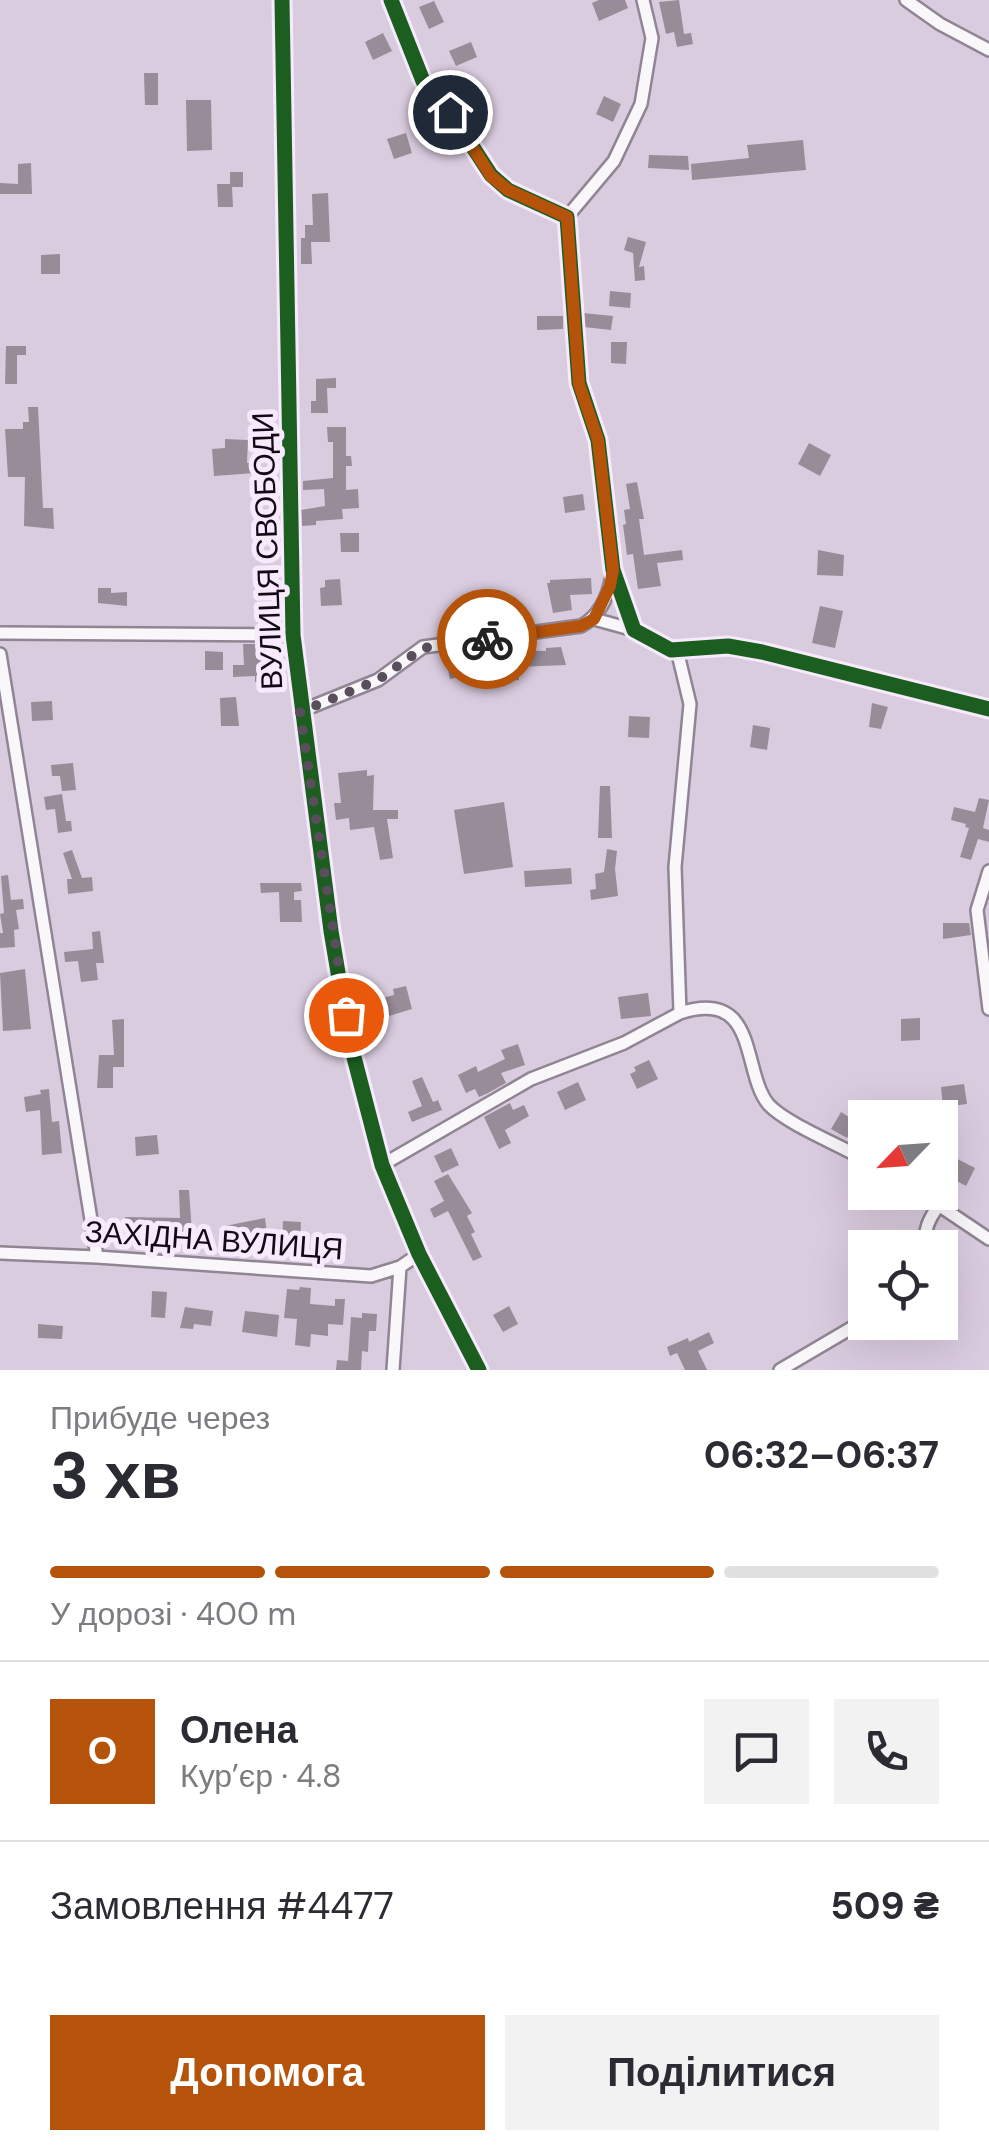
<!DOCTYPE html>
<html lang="uk">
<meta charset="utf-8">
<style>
body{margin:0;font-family:"DM Sans",sans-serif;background:#f2f2f3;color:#2b2b33;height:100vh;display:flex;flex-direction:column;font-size:38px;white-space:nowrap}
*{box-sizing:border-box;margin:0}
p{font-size:32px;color:#7c7c81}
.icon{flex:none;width:55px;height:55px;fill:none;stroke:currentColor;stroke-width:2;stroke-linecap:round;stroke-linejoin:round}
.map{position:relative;height:1370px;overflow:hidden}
.side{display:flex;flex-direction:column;background:#fff;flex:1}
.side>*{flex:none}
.needle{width:65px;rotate:245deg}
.controls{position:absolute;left:848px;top:1100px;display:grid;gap:20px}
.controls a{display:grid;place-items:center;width:110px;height:110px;border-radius:0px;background:#fff;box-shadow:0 10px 40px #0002;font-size:50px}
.pin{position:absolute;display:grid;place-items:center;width:85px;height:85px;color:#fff;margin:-42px;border:5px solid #fff;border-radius:50%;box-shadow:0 2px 10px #0007}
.courier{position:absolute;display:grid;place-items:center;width:100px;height:100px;margin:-50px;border:8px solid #b45309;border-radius:50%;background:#fff;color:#222;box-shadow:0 2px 12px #0007}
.overview em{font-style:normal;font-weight:700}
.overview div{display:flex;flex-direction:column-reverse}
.overview{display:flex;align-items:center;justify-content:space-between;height:170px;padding:0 50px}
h1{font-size:65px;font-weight:700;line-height:75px}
.bar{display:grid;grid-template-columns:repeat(4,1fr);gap:15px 10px;align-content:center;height:120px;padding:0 50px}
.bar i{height:12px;border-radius:8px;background:#e1e1e2}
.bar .current{background:#b45309}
.bar p{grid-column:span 4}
.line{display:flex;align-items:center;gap:25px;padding:0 50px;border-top:2px solid #e1e1e2}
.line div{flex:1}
.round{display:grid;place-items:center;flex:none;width:105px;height:105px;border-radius:0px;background:#f2f2f3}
.cta{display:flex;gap:20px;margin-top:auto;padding:20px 50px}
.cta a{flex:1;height:115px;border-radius:0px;background:#b45309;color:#fff;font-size:40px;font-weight:700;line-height:115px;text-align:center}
.cta a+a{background:#f2f2f3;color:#2b2b33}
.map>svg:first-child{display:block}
.building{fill:#998c99}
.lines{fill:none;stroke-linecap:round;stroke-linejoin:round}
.minor-casing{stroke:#8f8593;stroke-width:16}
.tertiary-casing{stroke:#8f8593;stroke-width:19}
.path{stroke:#d4cfd6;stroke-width:2.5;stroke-dasharray:2.5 8;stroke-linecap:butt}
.minor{stroke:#f9f7fa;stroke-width:11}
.tertiary{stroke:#f9f7fa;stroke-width:14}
.cycleway-casing{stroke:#f7eafc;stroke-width:21}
.cycleway{stroke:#1b5e20;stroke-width:15}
.done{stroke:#584e5c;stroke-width:10;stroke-dasharray:0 18}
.route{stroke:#b45309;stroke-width:12}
.labels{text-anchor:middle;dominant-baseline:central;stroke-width:10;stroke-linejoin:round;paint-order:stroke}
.street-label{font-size:30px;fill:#120a15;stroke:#f7eafc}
</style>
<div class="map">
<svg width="989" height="1370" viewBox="0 0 989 1370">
<rect width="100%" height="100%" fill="#daccdf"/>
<path class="building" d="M599,0H625L628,8L599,21L592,3Z
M679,0L684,34L691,33L693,44L677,47L674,32L666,34L659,2Z
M434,1L444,22L429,29L419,7Z
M383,33L392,51L373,60L365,42Z
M471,42L477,57L456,66L449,51Z
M144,73H158V105H145Z
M604,96L621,104L613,122L596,114Z
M186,100H211L212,150L187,151Z
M406,133L412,153L394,159L387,139Z
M803,140L806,170L692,180L691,164L749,158L747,145Z
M649,155L688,156L689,170L648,168Z
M31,163L32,194H0V183L18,184V164Z
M230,172H243V187H232L233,207H218L217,184H230Z
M328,193L330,242H311L312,264H301V238H305V225H313L312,194Z
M628,237L646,242L639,267L644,266L645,280L635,281L633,253L624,250Z
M60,254V274H41V255Z
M610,291L631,293L630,308L609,306Z
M583,313L613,316L611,330L584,327Z
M537,316H563V329L537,330Z
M611,342H627L626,364L611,363Z
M6,346H26V355H17V384H5Z
M336,378V388H327L328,413H311V401H316V379Z
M28,407H38L43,508H53L54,529L24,526L25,477H8L5,429H23V422H29Z
M327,427H346V456H351L352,466H346V490L358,489L359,508L342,509L343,519L316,521V525L302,526L301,510L325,506L324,489L303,490V481L333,478V442H328Z
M225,439L248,440L247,463L254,462L255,473L214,476L212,449L225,448Z
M809,443L831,455L820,476L798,464Z
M637,482L644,519H639L644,555L682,550L683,560L657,563L661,586L638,589L633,554L627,555L623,525L626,524L624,510L630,509L626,484Z
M583,494L585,510L565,513L563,497Z
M340,533H359V552H341Z
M818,550L844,555L843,576L817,575Z
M591,578L592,594L570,595L572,610L553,613L547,583H550V580Z
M340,579L342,605L321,606L320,588L325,587V580Z
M98,588H111V593L127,592V606L98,603Z
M820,606L843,611L835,648L812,643Z
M243,644H262L265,682H255V676L233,677V665H244Z
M561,647L566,665L517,667L519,680L480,683L479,672L450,679L446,660L461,657L463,666L491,664L490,650L546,651V648Z
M205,651L223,652V670H205Z
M236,697L239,726H221L220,698Z
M52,701L53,720L32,721L31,702Z
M872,703L888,707L881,729L869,727Z
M629,716L650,717L649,738L628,737Z
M753,725L770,728L767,750L750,747Z
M73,763L76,790L62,791L60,776H52L51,765Z
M367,770V776L374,775L373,810H398V819H387L393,858L380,860L374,827L350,830L349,818L336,820L334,803H341L338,773Z
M600,786H610L612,838H598Z
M62,794L66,821H71L72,831L58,833L55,809L46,810L44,797Z
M979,798L989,800L983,828L989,830V842L978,839L971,860L960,857L969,828L965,827L966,824L951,820L954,807L975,812Z
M504,802L513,867L464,874L454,810Z
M607,849L617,851L615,869L618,896L591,900L590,890L596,889L595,874L604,872Z
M72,850L82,878L92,877L93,891L68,894L67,879H72L63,853Z
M571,868L572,884L525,887L524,871Z
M8,875L11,900L23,899L24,909L16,910L19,929L14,930L15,947L0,948V933H3L0,914L4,913L1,876Z
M260,883H301L302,891L294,892V900H301L302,922H280L279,892L261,893Z
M943,923H969L971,935L943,939Z
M100,931L104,963H96L98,980L81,982L78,961L65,962L64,952L93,949L92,932Z
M25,969L31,1029L3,1031L0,973Z
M406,986L412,1009L379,1019L375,1000L394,995L393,989Z
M648,993L651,1016L621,1019L618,997Z
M324,1009L330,1037L314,1039L310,1011Z
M920,1018V1040L901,1041V1019Z
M124,1019V1067H113V1088H97L99,1055H114L112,1020Z
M518,1044L525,1065L501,1073L506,1083L488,1093L479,1097L475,1089L466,1093L458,1075L476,1066L478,1072L505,1059L501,1050Z
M649,1060L658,1079L637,1089L630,1074L636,1071L634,1067Z
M422,1077L433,1102L438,1100L442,1110L412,1122L408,1112L422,1106L412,1081Z
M578,1082L586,1100L565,1110L557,1092Z
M964,1084L967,1104L943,1107L941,1087Z
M49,1089L52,1122L59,1121L62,1153L42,1155L40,1110L26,1112L24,1097L41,1094L40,1090Z
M510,1103L513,1110L524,1105L529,1116L505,1130L511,1143L499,1149L484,1117Z
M841,1112L857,1122L847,1138L831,1129Z
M157,1135L159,1154L136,1156L135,1137Z
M451,1148L459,1165L442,1173L434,1156Z
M940,1150L975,1168L966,1186L940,1172Z
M448,1174L472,1213L467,1216L475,1232L471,1234L482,1257L473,1261L448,1211L434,1218L430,1209L444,1201L434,1181Z
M179,1190H189L192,1233L173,1235L172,1243L152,1242L153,1230L125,1231V1217L180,1218Z
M265,1218L267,1234L235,1237L236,1248L227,1249L225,1226Z
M283,1221L301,1222L300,1242L282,1241Z
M300,1287L311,1288L310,1304L335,1306V1299H345L343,1325L328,1324V1336L311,1334L310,1347L295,1345L297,1319L284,1318L287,1289L299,1290Z
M152,1291L167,1292L165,1318L151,1317Z
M509,1306L518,1324L503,1332L493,1315Z
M185,1307L213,1311L211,1326L194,1324L193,1329L180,1328Z
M245,1311L279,1315L277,1337L242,1332Z
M362,1313L377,1314L376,1331H369L368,1352L362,1351L361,1370H336L337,1360L348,1361L351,1317L362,1318Z
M38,1324L63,1326L62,1339L38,1338Z
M709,1332L714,1343L698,1351L707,1370H685L677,1353L670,1356L667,1347L688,1338L689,1342Z"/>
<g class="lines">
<defs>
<path id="minor" d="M391,0L423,81L450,112L491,175L508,190L567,217L579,383L598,440L613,570L634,630L671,650L728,646L762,652L989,709
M906,0L940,24L989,50
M567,217L614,161L641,104L652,38L643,0
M594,619L634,630
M0,633L293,635
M0,654L97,1257
M301,711L378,680L423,647L581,626C600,616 608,597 612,576
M989,871L977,910L989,1009
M680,1013C760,987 741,1073 769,1105C787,1124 840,1145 865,1160
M382,1165L531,1079L624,1043L680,1013L675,867L690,704L677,650
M919,1192L989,1239
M926,1248C923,1230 929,1219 939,1205
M0,1253L97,1257L371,1276L400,1267L419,1254
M393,1370L400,1267
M780,1370L865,1320"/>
<path id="tertiary" d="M282,0L293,635L331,931L349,1038L382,1165L419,1254L479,1370"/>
</defs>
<use href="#minor" class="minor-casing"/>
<use href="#tertiary" class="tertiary-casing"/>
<path class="path" d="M251,0L272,623
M274,646L307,855"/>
<use href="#minor" class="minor"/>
<use href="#tertiary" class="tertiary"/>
<defs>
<path id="cycleway" d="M282,0L293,635L331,931L349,1038L382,1165L419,1254L479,1370
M391,0L423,81L450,112L491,175L508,190L567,217L579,383L598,440L613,570L634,630L671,650L728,646L762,652L989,709"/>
</defs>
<use href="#cycleway" class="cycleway-casing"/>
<use href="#cycleway" class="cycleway"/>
</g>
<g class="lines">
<path class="done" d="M346,1015L300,712L378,680L423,648L487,639"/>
<path class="route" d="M450,112L491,176L508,190L567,217L579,384L598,440L613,570L610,586L594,619L581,626L487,639"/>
</g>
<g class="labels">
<g class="street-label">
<text transform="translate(267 551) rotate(-92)">ВУЛИЦЯ СВОБОДИ</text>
<text transform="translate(214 1240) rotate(4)">ЗАХІДНА ВУЛИЦЯ</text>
</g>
</g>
</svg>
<div class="controls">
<a><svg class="needle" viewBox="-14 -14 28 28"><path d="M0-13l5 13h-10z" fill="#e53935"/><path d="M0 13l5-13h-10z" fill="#7c7c81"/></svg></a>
<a><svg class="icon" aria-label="locate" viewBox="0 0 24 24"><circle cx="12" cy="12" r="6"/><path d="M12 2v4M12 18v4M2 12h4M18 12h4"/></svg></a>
</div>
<div class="pin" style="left:346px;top:1015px;background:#ea580c"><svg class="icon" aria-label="bag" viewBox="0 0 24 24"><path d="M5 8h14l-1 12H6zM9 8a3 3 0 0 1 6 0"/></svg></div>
<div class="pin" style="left:450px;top:112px;background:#1f2937"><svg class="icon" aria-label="home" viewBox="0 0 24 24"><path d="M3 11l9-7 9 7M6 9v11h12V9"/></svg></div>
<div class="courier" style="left:487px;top:639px"><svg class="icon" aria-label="bike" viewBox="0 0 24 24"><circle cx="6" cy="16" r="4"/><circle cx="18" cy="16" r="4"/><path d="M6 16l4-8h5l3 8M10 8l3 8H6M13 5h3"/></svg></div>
</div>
<section class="side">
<div class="overview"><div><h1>3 хв</h1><p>Прибуде через</p></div><em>06:32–06:37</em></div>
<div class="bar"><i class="current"></i><i class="current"></i><i class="current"></i><i></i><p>У дорозі · 400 m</p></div>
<div class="line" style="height:180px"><b class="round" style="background:#b45309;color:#fff">О</b><div><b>Олена</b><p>Кур’єр · 4.8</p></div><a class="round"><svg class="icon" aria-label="chat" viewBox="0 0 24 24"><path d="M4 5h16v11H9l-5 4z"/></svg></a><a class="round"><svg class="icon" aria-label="phone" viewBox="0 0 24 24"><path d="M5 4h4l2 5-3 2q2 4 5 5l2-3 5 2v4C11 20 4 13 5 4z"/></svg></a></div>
<div class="line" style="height:130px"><div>Замовлення #4477</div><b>509 ₴</b></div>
<div class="cta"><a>Допомога</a><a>Поділитися</a></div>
</section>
